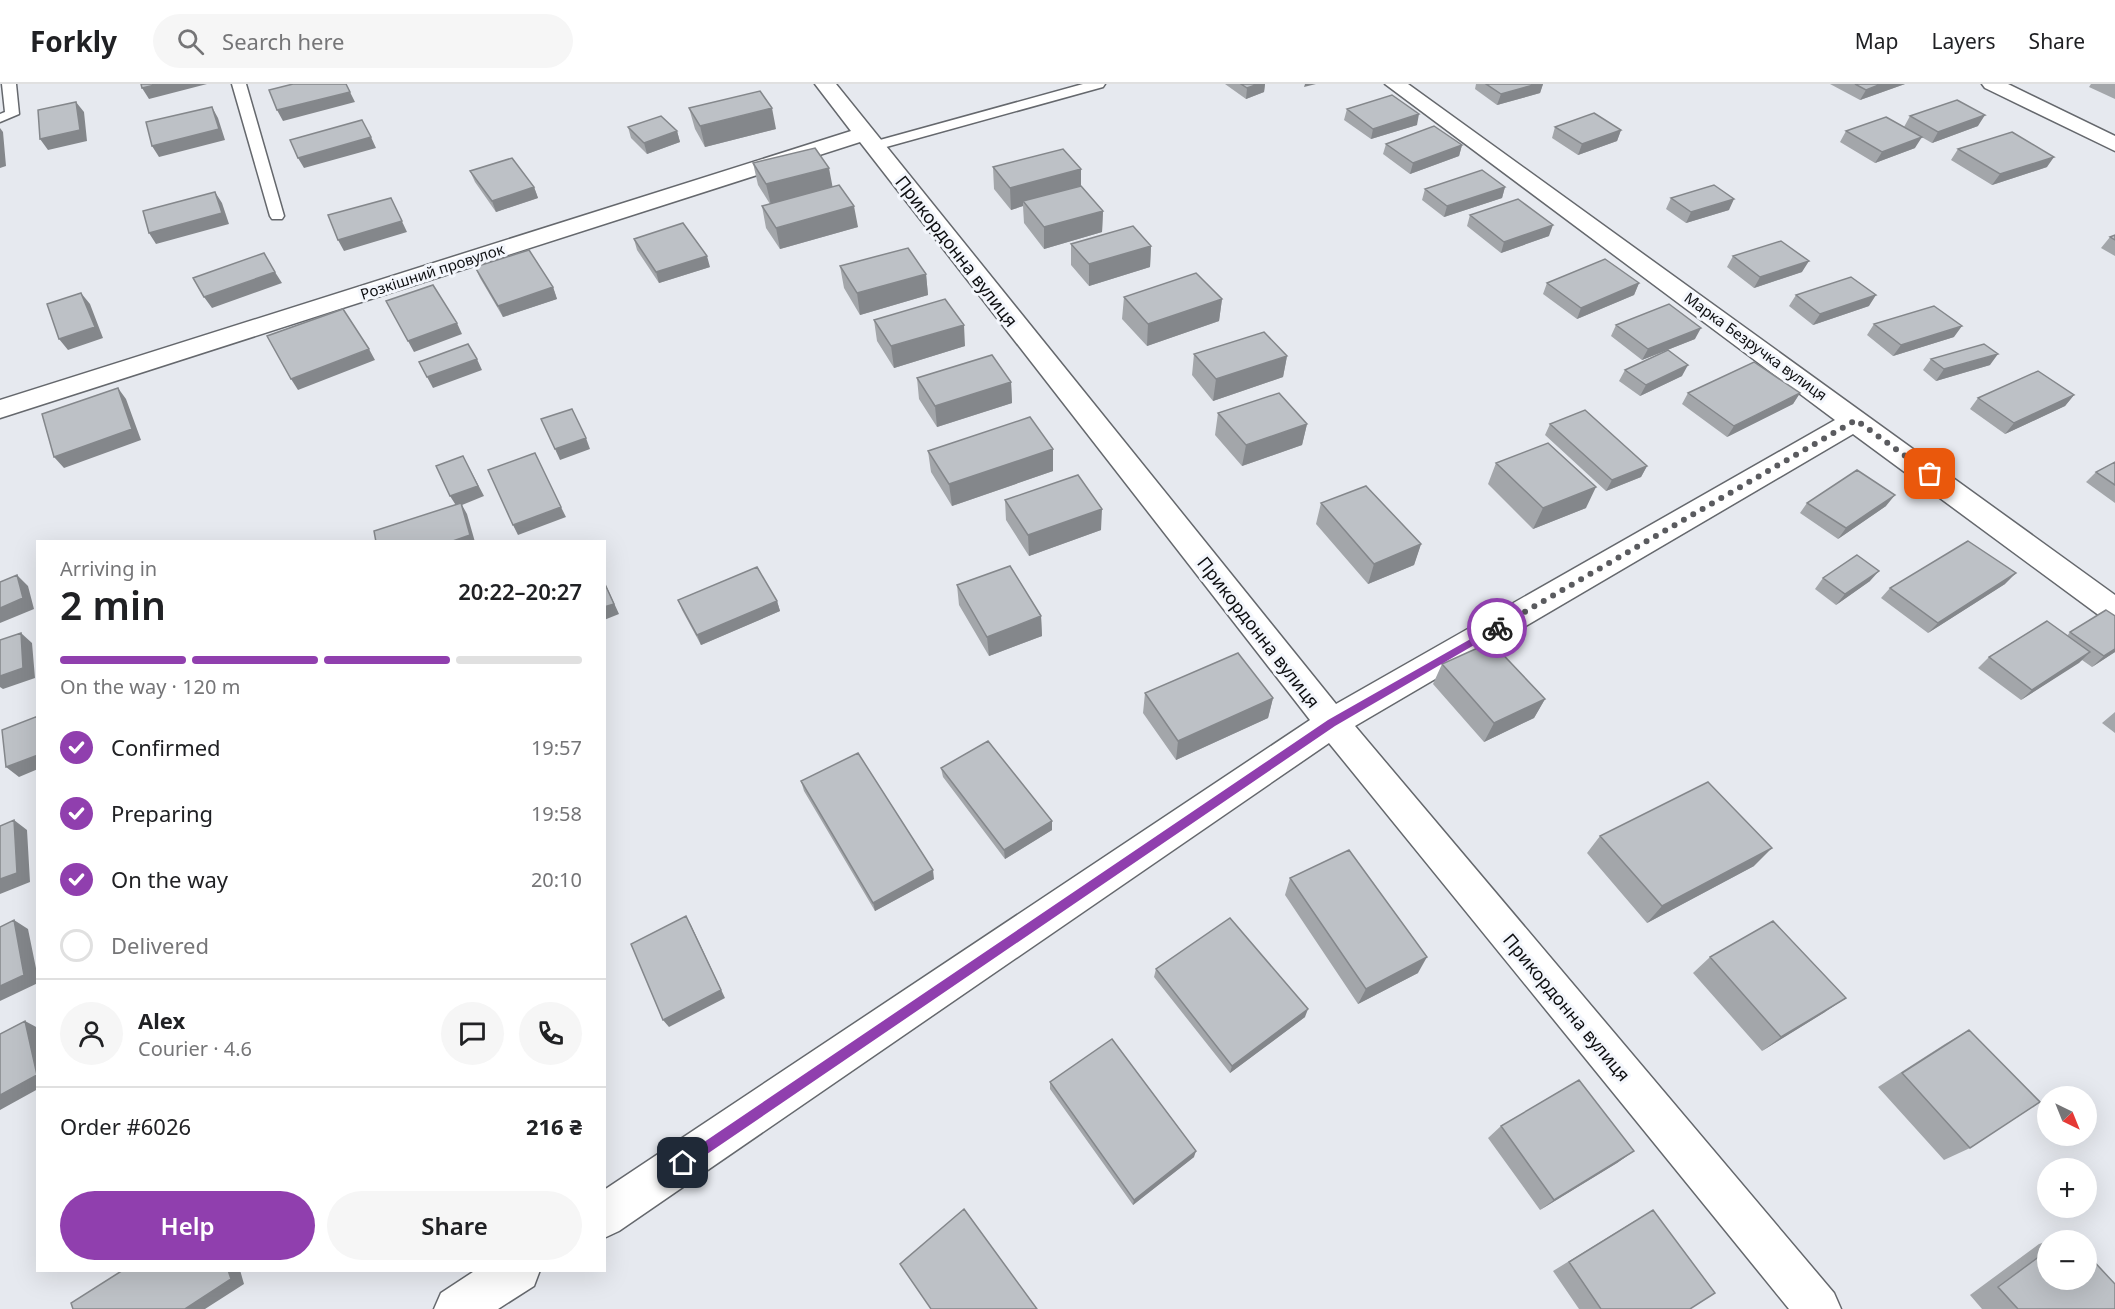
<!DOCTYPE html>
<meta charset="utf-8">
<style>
body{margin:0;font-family:"Noto Sans",sans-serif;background:#f6f6f6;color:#202124;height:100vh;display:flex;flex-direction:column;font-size:22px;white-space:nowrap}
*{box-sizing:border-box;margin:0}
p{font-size:20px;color:#757577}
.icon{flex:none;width:33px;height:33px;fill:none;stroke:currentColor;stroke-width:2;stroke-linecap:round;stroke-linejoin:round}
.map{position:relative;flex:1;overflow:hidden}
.panel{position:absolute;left:36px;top:456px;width:570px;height:732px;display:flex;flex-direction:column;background:#fff;border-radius:0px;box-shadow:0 6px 24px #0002}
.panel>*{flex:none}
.needle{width:39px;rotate:137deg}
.buttons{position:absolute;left:2037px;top:1002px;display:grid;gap:12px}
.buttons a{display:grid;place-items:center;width:60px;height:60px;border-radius:50%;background:#fff;box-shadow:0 6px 24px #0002;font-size:30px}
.pin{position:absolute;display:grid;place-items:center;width:51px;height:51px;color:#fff;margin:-26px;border-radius:12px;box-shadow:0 3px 9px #0006}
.courier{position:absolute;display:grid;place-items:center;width:60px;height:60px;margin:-30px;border:4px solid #903fae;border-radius:50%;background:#fff;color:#222;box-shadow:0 2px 8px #0007}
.overview em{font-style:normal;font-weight:600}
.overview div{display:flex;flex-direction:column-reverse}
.overview{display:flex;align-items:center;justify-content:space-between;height:102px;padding:0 24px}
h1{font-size:39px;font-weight:600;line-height:45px}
.bar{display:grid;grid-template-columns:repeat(4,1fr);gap:9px 6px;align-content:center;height:72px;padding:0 24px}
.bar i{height:8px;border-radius:4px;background:#e0e0e0}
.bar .current{background:#903fae}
.bar p{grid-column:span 4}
.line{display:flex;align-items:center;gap:15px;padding:0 24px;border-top:2px solid #e0e0e0}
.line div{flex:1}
.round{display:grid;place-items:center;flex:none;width:63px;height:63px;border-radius:32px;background:#f6f6f6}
ol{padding:0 24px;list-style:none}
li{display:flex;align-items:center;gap:18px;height:66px}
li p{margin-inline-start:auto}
li .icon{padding:6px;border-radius:50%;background:#903fae;color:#fff;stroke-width:4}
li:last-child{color:#757577}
li i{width:33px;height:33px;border:3px solid #e0e0e0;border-radius:50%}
.cta{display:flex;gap:12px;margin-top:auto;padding:12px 24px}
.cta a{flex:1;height:69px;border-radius:36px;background:#903fae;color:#fff;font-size:24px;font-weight:600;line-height:69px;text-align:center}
.cta a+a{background:#f6f6f6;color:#202124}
header{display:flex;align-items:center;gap:36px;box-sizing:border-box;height:84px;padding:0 30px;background:#fff;border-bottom:2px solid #e0e0e0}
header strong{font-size:28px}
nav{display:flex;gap:33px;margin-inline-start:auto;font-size:21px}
.search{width:420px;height:54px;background:#f6f6f6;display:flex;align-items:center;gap:15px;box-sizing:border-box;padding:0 21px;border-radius:33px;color:#757577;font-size:22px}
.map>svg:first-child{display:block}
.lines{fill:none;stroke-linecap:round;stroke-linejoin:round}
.lane-casing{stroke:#65686d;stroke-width:3}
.street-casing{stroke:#65686d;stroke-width:3}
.lane{fill:#fff;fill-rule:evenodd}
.street{fill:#fff;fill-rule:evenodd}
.wall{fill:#a3a6aa}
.shaded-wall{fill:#84878b}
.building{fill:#bdc1c6;stroke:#84878b;stroke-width:1.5}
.route{fill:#903fae}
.done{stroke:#5a5b5f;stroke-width:6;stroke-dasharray:0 10.8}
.labels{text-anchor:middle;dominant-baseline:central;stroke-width:6;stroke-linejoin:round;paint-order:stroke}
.far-street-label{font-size:15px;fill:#0e0f11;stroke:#f3f6fc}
.street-label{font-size:18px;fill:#0e0f11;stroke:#f3f6fc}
</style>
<header>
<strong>Forkly</strong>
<div class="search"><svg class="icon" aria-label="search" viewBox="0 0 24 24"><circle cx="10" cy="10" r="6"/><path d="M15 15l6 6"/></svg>Search here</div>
<nav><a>Map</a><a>Layers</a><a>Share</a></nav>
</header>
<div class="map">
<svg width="2115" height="1225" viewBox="0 0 2115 1225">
<rect width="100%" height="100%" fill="#e6e9ef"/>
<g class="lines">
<defs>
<path id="lane" d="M2,0H16L19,30L0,38V30L5,28Z
M232,0H246L284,132L282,135H272L270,132Z
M1083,0H1105L1103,3L879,65L874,66L867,62L869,59Z"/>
<path id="street" d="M815,0H836L1336,620L1835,336L1385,0H1408L2115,511V539L2104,535L1853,350L1355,642L1834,1209L1841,1225H1789L1329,659L619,1147L604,1154V1106L1310,636L860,58L0,334V316L851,47Z
M1982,0H2008L2115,52V67L1985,4Z
M476,1186H540L534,1202L498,1225H434L441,1209Z"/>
</defs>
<use href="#lane" class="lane-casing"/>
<use href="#street" class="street-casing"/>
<use href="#lane" class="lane"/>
<use href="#street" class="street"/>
</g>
<path class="wall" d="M1225,0H1265L1264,8L1246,15Z
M1476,0H1543L1540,9L1497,21L1475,5Z
M1830,0H1905L1860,16Z
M2091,0H2115V15L2089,3Z
M689,24L776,45L705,63L695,45Z
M1347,25L1417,41L1371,55L1344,36Z
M1910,32L1978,42L1932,59L1904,43Z
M628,43L677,47L680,58L647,70L631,54Z
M1555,43L1621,46L1617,57L1578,71L1552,54Z
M1846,47L1915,64L1875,79L1840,58Z
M1386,60L1462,61L1459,72L1410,90L1383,70Z
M1958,65L2047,83L1992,101L1951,76Z
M753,79L833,103L858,143L780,165L766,144L762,122L770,120L758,101Z
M993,83L1081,85V102L1103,127L1102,148L1044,165L1024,139L1023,122L1011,126L994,105Z
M470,87L534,103L538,114L496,128L475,98Z
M1505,103L1502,114L1444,133L1422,116L1425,105Z
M1671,114L1729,126L1686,139L1666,125Z
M1470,131L1549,152L1501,169L1467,142Z
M2115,151V172L2101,164L2110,153Z
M634,155L710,183L659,199L637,166Z
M1071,160L1151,162L1150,183L1089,202L1071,181Z
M1733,172L1802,188L1754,204L1727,183Z
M840,182L926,190L928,211L860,231L844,204Z
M475,183L553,203L557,215L503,233L480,194Z
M1547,199H1639L1634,211L1577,235L1543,210Z
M1796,211L1869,222L1813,241L1789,222Z
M1124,213L1222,215L1219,237L1147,262L1122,235Z
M874,236L965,262L894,284L877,257Z
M1874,240L1954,253L1893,272L1867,251Z
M1616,241L1695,255L1642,276L1611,252Z
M1194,270L1287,272L1283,293L1213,317L1192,291Z
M1931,275L1990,281L1936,297L1923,286Z
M1625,286L1682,292L1640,312L1619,297Z
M917,294L1011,298L1012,319L937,343L919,315Z
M1688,309H1800L1793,320L1727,353L1682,320Z
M2074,311L2065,322L2005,350L1970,325L1978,314Z
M1218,329L1307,340L1302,361L1242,382L1215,351Z
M1550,340L1647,382L1641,393L1606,407L1545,351Z
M1053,365V387L952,422L931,388L928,367Z
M2115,378V419L2086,398L2096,388Z
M1496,379L1586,424L1533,445L1488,400Z
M1005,416L1101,446L1029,472L1006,436Z
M1321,419L1421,460L1414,481L1368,500L1316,440Z
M1807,419L1886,422L1838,455L1800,429Z
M1823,494L1870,497L1836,521L1815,505Z
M2005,500L1928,549L1881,514L1890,504Z
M957,501L1041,532L1042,552L989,572L959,521Z
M678,516L777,517L780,527L701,561L682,526Z
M2070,548L2115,568L2092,583L2082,576L2021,616L1978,584L1989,573L2067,552Z
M1442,580L1545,615L1534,634L1484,658L1433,600Z
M1145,609L1273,614L1268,634L1176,676L1143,629Z
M2115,628V649L2102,639Z
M941,684L1052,737V746L1005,775L943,693Z
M801,697L934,795L875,827L804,707Z
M1600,752L1754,782L1647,839L1587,769Z
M1290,794L1418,889L1358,920L1285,811Z
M1710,873L1825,928L1762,967L1693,889Z
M1156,885L1305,933L1230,989L1154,893Z
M1969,946L1970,1064L1944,1076L1878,1003L1945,960Z
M1050,998L1194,1073L1133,1121L1050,1005Z
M1501,1042L1634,1067L1617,1079L1540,1126L1488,1054Z
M1636,1136L1690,1225H1579L1553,1187Z
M2069,1150L2074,1156H2049Z
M2048,1157V1196L2115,1225H1982L1970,1211L2039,1160Z"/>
<path class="shaded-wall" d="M159,0H207L149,15L142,4Z
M1258,0H1265L1264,8L1246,15L1247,4Z
M1305,0H1316L1304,3Z
M1537,0H1543L1540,9L1497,21L1501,10Z
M1881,0H1905L1860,16L1866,6Z
M350,8L355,18L283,37L277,26Z
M76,18L84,28L87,57L48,66L40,55Z
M212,23L218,34L225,56L159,73L152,62Z
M772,24L776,45L705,63L700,42Z
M1419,30L1417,41L1371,55L1373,45Z
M1985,31L1978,42L1932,59L1938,48Z
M0,44L3,48L6,82L0,84Z
M1621,46L1617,57L1578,71L1582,60Z
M677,47L680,58L647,70L644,59Z
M371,53L376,64L304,84L298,74Z
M1922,53L1915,64L1875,79L1882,68Z
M1462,61L1459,72L1410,90L1413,79Z
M2054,73L2047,83L1992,101L2000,90Z
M829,84L833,105L771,121L766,100Z
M1081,85V106L1023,117V122L1011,126L1010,104Z
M534,103L538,114L496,128L492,117Z
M1505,103L1502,114L1444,133L1447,122Z
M215,108L222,119L229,140L156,160L149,149Z
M391,114L407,148L344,167L338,156Z
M1734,115L1729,126L1686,139L1691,128Z
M854,122L858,143L780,165L776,144Z
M1103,127L1102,148L1044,165V143Z
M1553,141L1549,152L1501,169L1504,158Z
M1151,162L1150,183L1089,202V180Z
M707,172L710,183L659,199L656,188Z
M1809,177L1802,188L1754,204L1760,193Z
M275,188L282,199L212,224L204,213Z
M926,190L928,211L860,231L857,209Z
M1639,199L1634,211L1577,235L1581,224Z
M553,203L557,215L503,233L498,222Z
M81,209L90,220L103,254L68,266L59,255Z
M1876,211L1869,222L1813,241L1820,230Z
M1222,215L1219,237L1147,262L1148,240Z
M457,239L462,250L414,268L408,257Z
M964,241L965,262L894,284L891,262Z
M1962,242L1954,253L1893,272L1901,261Z
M1701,244L1695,255L1642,276L1648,265Z
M369,265L375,276L298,306L291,295Z
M1998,270L1990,281L1936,297L1944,285Z
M1287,272L1283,293L1213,317L1216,295Z
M477,275L482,286L433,304L427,293Z
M1688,281L1682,292L1640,312L1646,301Z
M1011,298L1012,319L937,343L935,322Z
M118,304L126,315L141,356L64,384L54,373Z
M1800,309L1793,320L1727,353L1734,342Z
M2074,311L2065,322L2005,350L2014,339Z
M1307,340L1302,361L1242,382L1246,361Z
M586,354L590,365L560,376L555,365Z
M1053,365V387L952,422L949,400Z
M463,372L484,412L462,421L467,430L475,458H450L457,423L450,412Z
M1647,382L1641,393L1606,407L1612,396Z
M1596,403L1586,424L1533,445L1543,424Z
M1895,411L1886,422L1838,455L1846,444Z
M561,423L566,433L518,451L513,441Z
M1102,425L1101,446L1029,472L1028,451Z
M1421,460L1414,481L1368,500L1374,480Z
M1879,487L1870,497L1836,521L1845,510Z
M2016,489L2005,500L1928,549L1938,539Z
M17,491L28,502L34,525L0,539V524Z
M604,497L619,530L604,536Z
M777,517L780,527L701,561L697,551Z
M1041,532L1042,552L989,572L987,553Z
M21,549L32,559L35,594L3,605L0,603V592Z
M2115,565V568L2092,583L2104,572Z
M2090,568L2079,579L2021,616L2032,606Z
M1273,614L1268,634L1176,676L1178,657Z
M1545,615L1534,634L1484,658L1494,639Z
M38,671V685L19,693L6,683Z
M14,736L27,746L30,798L0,810V795Z
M1052,737V746L1005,775L1004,766Z
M1772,764L1754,782L1647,839L1662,822Z
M933,786L934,795L875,827L873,819Z
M686,832L691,841L725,914L669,943L663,936Z
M14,836L28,845L38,894V899L0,917V902Z
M1427,873L1418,889L1358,920L1366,905Z
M1846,914L1825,928L1762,967L1781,953Z
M1308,925L1305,933L1230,989L1232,982Z
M25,937L38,944V1005L0,1026V1011Z
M1196,1067L1194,1073L1133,1121L1134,1116Z
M1634,1067L1617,1079L1540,1126L1554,1116Z
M228,1186H240L244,1200L205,1225H185Z"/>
<path class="building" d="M141,0H159L142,4Z
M293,0H346L350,8L277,26L269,6Z
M1241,0H1258L1247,4Z
M1486,0H1537L1501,10Z
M1855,0H1881L1866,6Z
M760,7L772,24L700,42L689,24Z
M1392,11L1419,30L1373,45L1347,25Z
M1957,16L1985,31L1938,48L1910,32Z
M76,18L80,46L40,55L38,26Z
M212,23L219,45L152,62L146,38Z
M1594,29L1621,46L1582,60L1555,43Z
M661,32L677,47L644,59L628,43Z
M1886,33L1922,53L1882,68L1846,47Z
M362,36L371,53L298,74L290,56Z
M1434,42L1462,61L1413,79L1386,60Z
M2012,48L2054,73L2000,90L1958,65Z
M815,64L829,84L766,100L753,79Z
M1063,65L1081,85L1010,104L993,83Z
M512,74L534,103L492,117L470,87Z
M1482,86L1505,103L1447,122L1425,105Z
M839,101L854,122L776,144L762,122Z
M1714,101L1734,115L1691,128L1671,114Z
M1081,102L1103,127L1044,143L1023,117Z
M215,108L222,129L149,149L143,127Z
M391,114L402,137L338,156L328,131Z
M1518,115L1553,141L1504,158L1470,131Z
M683,139L707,172L656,188L634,155Z
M1133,142L1151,162L1089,180L1071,160Z
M2115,151V156L2110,153Z
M1781,157L1809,177L1760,193L1733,172Z
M908,164L926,190L857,209L840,182Z
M529,166L553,203L498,222L475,183Z
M264,169L275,188L204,213L193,194Z
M1605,175L1639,199L1581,224L1547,199Z
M1196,189L1222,215L1148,240L1124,213Z
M1851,193L1876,211L1820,230L1796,211Z
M433,201L457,239L408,257L386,217Z
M81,209L95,243L59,255L47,220Z
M945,215L964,241L891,262L874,236Z
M1669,220L1701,244L1648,265L1616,241Z
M1934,222L1962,242L1901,261L1874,240Z
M343,225L369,265L291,295L267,252Z
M1264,248L1287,272L1216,295L1194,270Z
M468,260L477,275L427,293L419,278Z
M1984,260L1998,270L1944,285L1931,275Z
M1668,266L1688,281L1646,301L1625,286Z
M992,271L1011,298L935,322L917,294Z
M1754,278L1800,309L1734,342L1688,309Z
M2038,287L2074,311L2014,339L1978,314Z
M118,304L132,345L54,373L42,330Z
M1279,309L1307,340L1246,361L1218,329Z
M572,325L586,354L555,365L541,335Z
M1585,326L1647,382L1612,396L1550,340Z
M1030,333L1053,365L949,400L928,367Z
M1548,359L1596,403L1543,424L1496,379Z
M535,369L561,423L513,441L488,386Z
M463,372L478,402L450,412L436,382Z
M2115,378V401L2096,388Z
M1857,386L1895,411L1846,444L1807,419Z
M1078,391L1102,425L1028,451L1005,416Z
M1366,402L1421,460L1374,480L1321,419Z
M461,419L470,451L450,458H376L374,447Z
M1968,457L2016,489L1938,539L1890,504Z
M1857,471L1879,487L1845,510L1823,494Z
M1010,482L1041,532L987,553L957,501Z
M757,483L777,517L697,551L678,516Z
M17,491L23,514L0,524V498Z
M604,498L614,520L604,523Z
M2106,526L2115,532V565L2104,572L2070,548Z
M2047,537L2090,568L2032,606L1989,573Z
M21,549L23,584L0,592V556Z
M1491,558L1545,615L1494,639L1442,580Z
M1238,569L1273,614L1178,657L1145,609Z
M38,632V671L6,683L2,646Z
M988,657L1052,737L1004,766L941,684Z
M858,669L933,786L873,819L801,697Z
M1708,698L1772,764L1662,822L1600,752Z
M14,736L17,789L0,795V742Z
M1349,766L1427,873L1366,905L1290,794Z
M686,832L721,906L663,936L631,860Z
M1230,834L1308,925L1232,982L1156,885Z
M14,836L24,891L0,902V843Z
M1773,837L1846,914L1781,953L1710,873Z
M25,937L37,991L0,1011V950Z
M1969,946L2040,1018L1970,1064L1902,989Z
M1112,955L1196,1067L1134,1116L1050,998Z
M1579,996L1634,1067L1554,1116L1501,1042Z
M964,1125L1037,1225H931L900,1180Z
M1653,1126L1715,1209L1690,1225H1601L1569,1178Z
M2069,1150L2074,1156H2060Z
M2048,1166V1196H2086V1169L2115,1200V1225H2018L1998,1203Z
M123,1186H228L231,1195L185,1225H73L71,1219Z"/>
<path class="route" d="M1497,540L1502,544L1500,546L1335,642L688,1083H679V1075L1328,636Z"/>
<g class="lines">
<path class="done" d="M1497,544L1856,336L1930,390"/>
</g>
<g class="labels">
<g class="far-street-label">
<text transform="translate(432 187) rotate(-18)">Розкішний провулок</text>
<text transform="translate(1756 262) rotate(36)">Марка Безручка вулиця</text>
</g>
<g class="street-label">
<text transform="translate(957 167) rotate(52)">Прикордонна вулиця</text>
<text transform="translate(1259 548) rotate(52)">Прикордонна вулиця</text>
<text transform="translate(1567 923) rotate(50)">Прикордонна вулиця</text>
</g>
</g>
</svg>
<div class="buttons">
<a><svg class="needle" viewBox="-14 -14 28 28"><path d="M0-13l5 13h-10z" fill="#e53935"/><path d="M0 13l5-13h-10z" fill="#757577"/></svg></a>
<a>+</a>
<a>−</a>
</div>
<div class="pin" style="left:1930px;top:390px;background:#ea580c"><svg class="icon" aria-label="bag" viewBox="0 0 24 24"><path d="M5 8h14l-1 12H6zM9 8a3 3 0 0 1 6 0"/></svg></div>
<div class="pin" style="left:683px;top:1079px;background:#1f2937"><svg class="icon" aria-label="home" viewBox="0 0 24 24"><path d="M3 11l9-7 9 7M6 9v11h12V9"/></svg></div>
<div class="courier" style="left:1497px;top:544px"><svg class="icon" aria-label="bike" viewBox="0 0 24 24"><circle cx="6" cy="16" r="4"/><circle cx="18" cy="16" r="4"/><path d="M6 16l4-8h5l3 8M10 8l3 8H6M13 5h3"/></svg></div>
<section class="panel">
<div class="overview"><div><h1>2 min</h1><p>Arriving in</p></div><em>20:22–20:27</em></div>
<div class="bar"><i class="current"></i><i class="current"></i><i class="current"></i><i></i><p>On the way · 120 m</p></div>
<ol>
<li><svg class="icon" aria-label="check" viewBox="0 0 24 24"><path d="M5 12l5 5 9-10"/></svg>Confirmed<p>19:57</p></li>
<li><svg class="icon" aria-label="check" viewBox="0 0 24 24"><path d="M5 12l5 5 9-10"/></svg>Preparing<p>19:58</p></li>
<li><svg class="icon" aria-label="check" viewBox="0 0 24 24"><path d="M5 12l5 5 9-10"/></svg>On the way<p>20:10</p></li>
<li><i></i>Delivered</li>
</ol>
<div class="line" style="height:108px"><a class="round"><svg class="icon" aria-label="person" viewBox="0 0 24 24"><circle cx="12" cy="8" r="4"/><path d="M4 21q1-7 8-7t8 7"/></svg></a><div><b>Alex</b><p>Courier · 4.6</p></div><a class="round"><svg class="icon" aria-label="chat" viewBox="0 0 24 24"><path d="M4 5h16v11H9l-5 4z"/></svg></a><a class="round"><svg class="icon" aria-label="phone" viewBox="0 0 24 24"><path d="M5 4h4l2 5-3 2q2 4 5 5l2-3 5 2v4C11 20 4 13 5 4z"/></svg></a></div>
<div class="line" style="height:78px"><div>Order #6026</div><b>216 ₴</b></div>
<div class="cta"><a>Help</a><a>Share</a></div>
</section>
</div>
